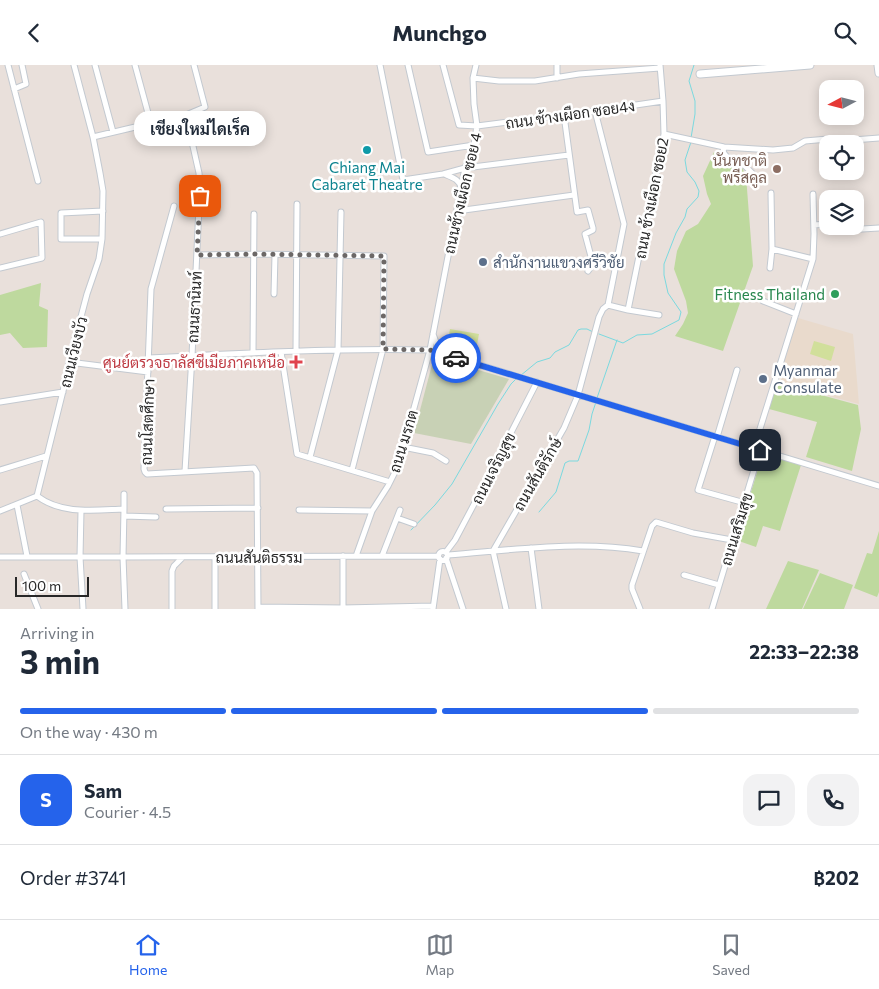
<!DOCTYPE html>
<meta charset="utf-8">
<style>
body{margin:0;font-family:Commissioner,Sarabun,sans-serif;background:#f2f2f3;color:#1f2937;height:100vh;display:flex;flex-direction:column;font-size:19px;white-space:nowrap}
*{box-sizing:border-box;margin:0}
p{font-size:16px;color:#747a83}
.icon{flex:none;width:28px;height:28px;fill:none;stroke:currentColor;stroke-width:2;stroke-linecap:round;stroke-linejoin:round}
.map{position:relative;height:544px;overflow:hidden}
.side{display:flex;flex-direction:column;background:#fff;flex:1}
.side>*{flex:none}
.needle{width:32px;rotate:263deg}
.fabs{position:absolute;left:819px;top:15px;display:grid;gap:10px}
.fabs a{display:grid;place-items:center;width:45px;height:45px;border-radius:10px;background:#fff;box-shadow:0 2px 12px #0003;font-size:25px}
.scale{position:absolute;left:15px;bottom:12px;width:74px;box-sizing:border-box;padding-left:5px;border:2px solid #282828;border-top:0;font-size:14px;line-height:18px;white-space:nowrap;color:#282828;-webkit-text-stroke:4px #fff;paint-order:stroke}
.pin{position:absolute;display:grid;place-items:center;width:42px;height:42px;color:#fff;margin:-21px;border-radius:10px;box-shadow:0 2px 8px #0006}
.courier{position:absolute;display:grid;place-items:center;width:50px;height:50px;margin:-25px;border:4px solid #2563eb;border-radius:50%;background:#fff;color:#222;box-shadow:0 1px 6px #0007}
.bubble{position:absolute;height:35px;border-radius:15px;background:#fff;box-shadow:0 2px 12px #0003;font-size:16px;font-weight:700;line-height:35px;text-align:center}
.headline em{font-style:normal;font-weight:700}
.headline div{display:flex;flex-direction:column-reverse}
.headline{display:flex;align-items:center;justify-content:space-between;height:85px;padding:0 20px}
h1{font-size:32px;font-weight:700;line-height:38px}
.bar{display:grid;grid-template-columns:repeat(4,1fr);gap:8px 5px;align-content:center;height:60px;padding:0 20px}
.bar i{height:6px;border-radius:4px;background:#e0e1e3}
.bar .on{background:#2563eb}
.bar p{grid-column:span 4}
.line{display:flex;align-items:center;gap:12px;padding:0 20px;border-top:1px solid #e0e1e3}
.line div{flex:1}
.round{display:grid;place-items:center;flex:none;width:52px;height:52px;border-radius:15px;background:#f2f2f3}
header{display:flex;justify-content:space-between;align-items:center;height:65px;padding:0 20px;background:#fff;font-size:22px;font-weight:700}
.tabs{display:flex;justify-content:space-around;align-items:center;height:70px;border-top:1px solid #e0e1e3;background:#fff;font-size:14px;color:#747a83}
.tabs a{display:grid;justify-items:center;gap:2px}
.tabs .on{color:#2563eb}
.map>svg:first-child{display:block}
.education{fill:#e9dacc}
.green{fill:#bed99e}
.cemetery{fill:#c8d1b5}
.pitch{fill:#d1df9b}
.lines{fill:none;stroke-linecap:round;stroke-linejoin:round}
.stream{stroke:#7ad9df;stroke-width:1}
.street-casing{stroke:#c3c9d0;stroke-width:7}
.secondary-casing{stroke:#c3c9d0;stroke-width:9}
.street{stroke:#fff;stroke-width:5}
.secondary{stroke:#fff;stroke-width:7}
.done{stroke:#6c6867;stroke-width:5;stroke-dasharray:0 9}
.route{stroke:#2563eb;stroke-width:6}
.culture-dot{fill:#0f9aa8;stroke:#fff;stroke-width:2}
.education-dot{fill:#8d6e63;stroke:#fff;stroke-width:2}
.service-dot{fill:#5c6f8a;stroke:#fff;stroke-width:2}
.leisure-dot{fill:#2e9e5b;stroke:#fff;stroke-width:2}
.health-dot{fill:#e0444e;stroke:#fff;stroke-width:2}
.labels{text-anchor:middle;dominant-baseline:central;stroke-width:5;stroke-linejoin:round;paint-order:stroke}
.street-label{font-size:15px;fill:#282828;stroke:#fff}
.education-label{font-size:15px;fill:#785e54;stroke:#fff;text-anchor:end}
.culture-label{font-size:15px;fill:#0d838f;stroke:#fff}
.service-label{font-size:15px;fill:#4e5e75;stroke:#fff;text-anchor:start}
.leisure-label{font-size:15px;fill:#27864d;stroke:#fff;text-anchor:end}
.health-label{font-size:15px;fill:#be3a42;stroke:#fff;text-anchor:end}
</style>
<header><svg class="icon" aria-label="back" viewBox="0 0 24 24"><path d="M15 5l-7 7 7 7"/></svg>Munchgo<svg class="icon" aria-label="search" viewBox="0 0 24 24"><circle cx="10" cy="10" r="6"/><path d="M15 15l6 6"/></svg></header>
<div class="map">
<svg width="879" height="544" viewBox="0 0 879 544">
<rect width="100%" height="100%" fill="#e9e0db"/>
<path class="education" d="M798,253L853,269L859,339L777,317Z"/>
<path class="green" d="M714,87C734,90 738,92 746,111L753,201L723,286L675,271L683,259L688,248L686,236L674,204L677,186L686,166L698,159L711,139L707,129L703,111Z
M41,218L39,241L48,245L47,282L23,283L10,268L0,270V230Z
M777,318L858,340L861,364L852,406L806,392L817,357L769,344Z
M763,388L801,400L780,466L763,461L756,482L736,475Z
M879,466V527L877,532L854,523L867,488L872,489Z
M788,496L819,505L802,544H766Z
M820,508L853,520L844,544H803Z"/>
<path class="cemetery" d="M434,292L509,314L471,379L414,368Z"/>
<path class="pitch" d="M450,264L479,269L476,285L447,280Z
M814,276L835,282L831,296L810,289Z"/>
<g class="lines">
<path class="stream" d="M691,73L695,49V36L689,16L694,0
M599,269L623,278L637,270L652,269L679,255L681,247L668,228L664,210V199L676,168L685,152L687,144L698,132L699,126L695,117L687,107L685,95L691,77
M520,311L537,297L550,293L555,287L569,280L578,265L581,264H587L593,267
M597,333L617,275
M539,447L556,427L565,398L569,396H578L589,365L592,349L596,337
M411,465L435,440L452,419L498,339L511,319L517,313"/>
<defs>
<path id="street" d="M8,0L38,116
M74,0L93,72L100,108L103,126L102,174L99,194L87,229L69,297L65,318L37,431C62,450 95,445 124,444L123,492L125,544
M95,0L113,67
M135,0L151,59
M380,0L403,115L443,109L465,103L569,90
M408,0L428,87L474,80
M443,0L459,60L477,61L595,46L663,36
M473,13L499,16H535L579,9L660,3
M557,13V0
M14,24L26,19L22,0
M595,46L624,159L608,240
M564,50L577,147L588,145L593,163V165L585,169L593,199L588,206
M664,69L724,82L773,85L793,83L805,76L828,74L840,76L879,73
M93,72L186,50L205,42L194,0
M724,82L723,87L727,92L742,98L753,109
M444,109C451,112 460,114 461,123
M174,141L151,224L144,404L145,407L147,409L254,403L257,408L258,544
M457,146L574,130
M814,160L828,159
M828,161L829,166L879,163
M0,169L41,157L42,193L0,203
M102,174H61V148L103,146
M772,184L813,194
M197,190L254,189L384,191L383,284L352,405
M770,203L772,184L771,128
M274,229L275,190
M763,236L796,249
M608,240L628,245L664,69L663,36L660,0
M628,245L659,250
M433,269L437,280L444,289
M296,286L297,139
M281,287L297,389L390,417
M253,288L254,149
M149,293C242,288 336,283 430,285L879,421
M69,297L148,307
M0,337L63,327
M715,371L698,425L745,438
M717,372L737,305
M403,382L433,388L446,396
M754,383L813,194L814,169L813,129
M310,392L338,285L341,147
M0,405L46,391
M185,406L192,291L200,121L199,108L186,50
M17,440L27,491
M124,444V429
M166,444L258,443
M299,445L372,446
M0,446L37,431
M81,446L80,492L83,544
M124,451L156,452
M397,453L414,459
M531,483L539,544
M438.5 491a4.5 4.5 0 1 1 9 0a4.5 4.5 0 1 1-9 0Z
M446,487L455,475L481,426L537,317
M448,490C513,485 579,475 643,486
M356,491L372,446L388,421L398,401L430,285L465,103L474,80L477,61L474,39L473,13L476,0
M382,491L400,445
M0,492H123L438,491
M446,493L463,544
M24,509L38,544
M684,510L719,520
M258,542L343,543L433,541
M172,544V506L174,501L182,493
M215,544V492
M343,544V491
M433,544L440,494
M506,544L493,486L564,363L578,330L599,252L603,244L608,240
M640,544L632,524V520L652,461L656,457L693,468L732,475
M712,544L760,385"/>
<path id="secondary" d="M878,0L879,8
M700,9L810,0"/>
</defs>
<use href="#street" class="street-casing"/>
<use href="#secondary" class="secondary-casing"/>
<use href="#street" class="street"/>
<use href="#secondary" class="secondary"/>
</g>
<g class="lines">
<path class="done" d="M200,131L197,190L254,189L384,191L383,284L430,285L456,293"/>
<path class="route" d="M456,293L760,385"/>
</g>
<circle class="culture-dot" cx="367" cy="85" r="5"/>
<circle class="education-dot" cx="777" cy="104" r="5"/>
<g class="service-dot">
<circle cx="483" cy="197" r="5"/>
<circle cx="763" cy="314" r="5"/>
</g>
<circle class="leisure-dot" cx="835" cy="229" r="5"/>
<path class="health-dot" d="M293.5 289.5h5v5h5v5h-5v5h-5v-5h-5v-5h5z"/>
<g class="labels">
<g class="street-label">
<text transform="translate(570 49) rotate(-8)">ถนน ช้างเผือก ซอย4ง</text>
<text transform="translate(462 128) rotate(-77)">ถนนช้างเผือก ซอย 4</text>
<text transform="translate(651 133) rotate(-79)">ถนน ช้างเผือก ซอย2</text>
<text transform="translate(194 242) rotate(-87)">ถนนธานินท์</text>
<text transform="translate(73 287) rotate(-76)">ถนนเวียงบัว</text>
<text transform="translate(147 357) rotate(-88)">ถนนโสตศึกษา</text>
<text transform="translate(403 376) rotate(-73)">ถนน มรกต</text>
<text transform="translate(493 403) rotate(-63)">ถนนเจริญสุข</text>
<text transform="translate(537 409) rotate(-60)">ถนนสันติรักษ์</text>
<text transform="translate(736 464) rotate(-73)">ถนนเสริมสุข</text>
<text x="259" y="492">ถนนสันติธรรม</text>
</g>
<g class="education-label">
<text x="767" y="95">นันทชาติ<tspan x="767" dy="17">พรีสคูล</tspan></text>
</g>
<g class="culture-label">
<text x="367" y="102">Chiang Mai<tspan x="367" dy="17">Cabaret Theatre</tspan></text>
</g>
<g class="service-label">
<text x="493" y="197">สำนักงานแขวงศรีวิชัย</text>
<text x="773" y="305">Myanmar<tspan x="773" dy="17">Consulate</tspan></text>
</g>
<g class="leisure-label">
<text x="825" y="229">Fitness Thailand</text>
</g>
<g class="health-label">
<text x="285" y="297">ศูนย์ตรวจธาลัสซีเมียภาคเหนือ</text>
</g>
</g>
</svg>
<div class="fabs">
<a><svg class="needle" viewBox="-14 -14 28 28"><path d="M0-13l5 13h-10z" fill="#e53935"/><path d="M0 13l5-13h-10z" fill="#747a83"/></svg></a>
<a><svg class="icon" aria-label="locate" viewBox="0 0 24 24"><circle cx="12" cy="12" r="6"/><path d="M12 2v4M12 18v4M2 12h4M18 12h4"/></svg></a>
<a><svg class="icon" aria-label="layers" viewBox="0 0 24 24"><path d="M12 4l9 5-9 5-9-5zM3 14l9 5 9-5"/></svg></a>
</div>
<div class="scale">100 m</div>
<div class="pin" style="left:200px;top:131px;background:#ea580c"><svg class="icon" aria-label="bag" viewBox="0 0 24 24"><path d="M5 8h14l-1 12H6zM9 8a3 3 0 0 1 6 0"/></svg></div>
<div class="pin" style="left:760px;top:385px;background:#1f2937"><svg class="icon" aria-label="home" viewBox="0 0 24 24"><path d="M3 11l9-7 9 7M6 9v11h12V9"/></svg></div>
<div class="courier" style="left:456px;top:293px"><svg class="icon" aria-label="car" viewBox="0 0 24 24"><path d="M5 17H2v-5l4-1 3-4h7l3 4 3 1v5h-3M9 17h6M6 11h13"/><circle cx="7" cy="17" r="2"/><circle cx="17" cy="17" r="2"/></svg></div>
<div class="bubble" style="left:134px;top:46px;width:132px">เชียงใหม่ไดเร็ค</div>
</div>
<section class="side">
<div class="headline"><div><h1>3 min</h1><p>Arriving in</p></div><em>22:33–22:38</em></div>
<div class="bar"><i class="on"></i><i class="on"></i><i class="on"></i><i></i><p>On the way · 430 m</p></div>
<div class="line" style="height:90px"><b class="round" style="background:#2563eb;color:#fff">S</b><div><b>Sam</b><p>Courier · 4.5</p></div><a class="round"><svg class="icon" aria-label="chat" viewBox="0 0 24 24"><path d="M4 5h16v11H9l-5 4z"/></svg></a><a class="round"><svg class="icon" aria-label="phone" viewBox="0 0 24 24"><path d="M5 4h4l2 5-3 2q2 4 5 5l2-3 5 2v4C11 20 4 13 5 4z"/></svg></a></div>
<div class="line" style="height:65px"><div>Order #3741</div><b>฿202</b></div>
</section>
<nav class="tabs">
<a class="on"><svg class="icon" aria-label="home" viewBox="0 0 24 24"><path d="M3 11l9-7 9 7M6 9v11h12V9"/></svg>Home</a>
<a><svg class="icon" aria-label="map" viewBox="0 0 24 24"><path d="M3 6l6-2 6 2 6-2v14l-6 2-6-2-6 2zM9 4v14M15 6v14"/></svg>Map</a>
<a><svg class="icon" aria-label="saved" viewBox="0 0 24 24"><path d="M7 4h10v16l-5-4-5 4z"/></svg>Saved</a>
</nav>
